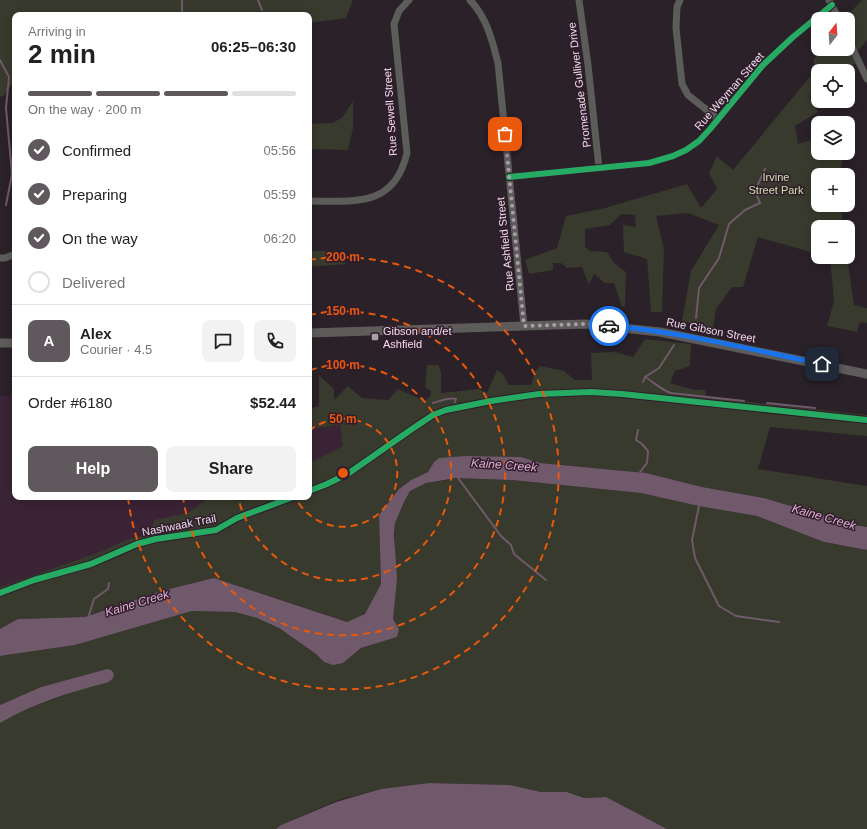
<!DOCTYPE html>
<meta charset="utf-8">
<style>
body{margin:0;font-family:Arial,sans-serif;background:#f2f2f2;color:#222;height:100vh;display:flex;flex-direction:column;font-size:15px;white-space:nowrap}
*{box-sizing:border-box;margin:0}
p{font-size:13px;color:#767676}
.icon{flex:none;width:22px;height:22px;fill:none;stroke:currentColor;stroke-width:2;stroke-linecap:round;stroke-linejoin:round}
.map{position:relative;flex:1;overflow:hidden}
.side{position:absolute;left:12px;top:12px;width:300px;height:488px;display:flex;flex-direction:column;background:#fff;border-radius:8px;box-shadow:0 2px 10px #0003}
.side>*{flex:none}
.needle{width:26px;rotate:17deg}
.fabs{position:absolute;left:811px;top:12px;display:grid;gap:8px}
.fabs a{display:grid;place-items:center;width:44px;height:44px;border-radius:8px;background:#fff;box-shadow:0 2px 10px #0003;font-size:20px}
.pin{position:absolute;display:grid;place-items:center;width:34px;height:34px;color:#fff;margin:-17px;border-radius:8px;box-shadow:0 2px 6px #0006}
.courier{position:absolute;display:grid;place-items:center;width:40px;height:40px;margin:-20px;border:3px solid #1a73e8;border-radius:50%;background:#fff;color:#222;box-shadow:0 1px 5px #0007}
.head em{font-style:normal;font-weight:700}
.head div{display:flex;flex-direction:column-reverse}
.head{display:flex;align-items:center;justify-content:space-between;height:68px;padding:0 16px}
h1{font-size:26px;font-weight:700;line-height:30px}
.bar{display:grid;grid-template-columns:repeat(4,1fr);gap:6px 4px;align-content:center;height:48px;padding:0 16px}
.bar i{height:5px;border-radius:3px;background:#e0e0e0}
.bar .on{background:#5f595d}
.bar p{grid-column:span 4}
.line{display:flex;align-items:center;gap:10px;padding:0 16px;border-top:1px solid #e0e0e0}
.line div{flex:1}
.round{display:grid;place-items:center;flex:none;width:42px;height:42px;border-radius:8px;background:#f2f2f2}
ol{padding:0 16px;list-style:none}
li{display:flex;align-items:center;gap:12px;height:44px}
li p{margin-inline-start:auto}
li .icon{padding:4px;border-radius:50%;background:#5f595d;color:#fff;stroke-width:4}
li:last-child{color:#767676}
li i{width:22px;height:22px;border:2px solid #e0e0e0;border-radius:50%}
.button{display:flex;gap:8px;margin-top:auto;padding:8px 16px}
.button a{flex:1;height:46px;border-radius:8px;background:#5f595d;color:#fff;font-size:16px;font-weight:700;line-height:46px;text-align:center}
.button a+a{background:#f2f2f2;color:#222}
.map>svg:first-child{display:block}
.built{fill:#3b2336}
.green{fill:#373a2c}
.water{fill:#70596b}
.lines{fill:none;stroke-linecap:round;stroke-linejoin:round}
.stream{stroke:#70596b;stroke-width:2}
.minor{stroke:#5c5c5a;stroke-width:7}
.major{stroke:#5e5c5b;stroke-width:9}
.cycleway-casing{stroke:#301c2c;stroke-width:8}
.cycleway{stroke:#26ab63;stroke-width:6}
.done{stroke:#aa9da6;stroke-width:4;stroke-dasharray:0 7.2}
.route{stroke:#1a73e8;stroke-width:5}
.ring{fill:none;stroke:#e8590c;stroke-width:2;stroke-dasharray:7 5}
.poi-dot{fill:#aa9da6;stroke:#301c2c;stroke-width:1.5}
.labels{text-anchor:middle;dominant-baseline:central;stroke-width:3;stroke-linejoin:round;paint-order:stroke}
.street-label{font-size:11px;fill:#eee0ea;stroke:#301c2c}
.park-label{font-size:11px;fill:#d1e0ab;stroke:#301c2c}
.poi-label{font-size:11px;fill:#eee0ea;stroke:#301c2c;text-anchor:start}
.water-label{font-size:12px;font-style:italic;fill:#e0b2d6;stroke:#301c2c}
.centre{fill:#e8590c;stroke:#301c2c;stroke-width:2}
.ring-label{font-size:12px;text-anchor:middle;font-weight:bold;fill:#e8590c;stroke:#301c2c;stroke-width:3;stroke-linejoin:round;paint-order:stroke}
</style>
<div class="map">
<svg width="867" height="829" viewBox="0 0 867 829">
<rect width="100%" height="100%" fill="#2b2129"/>
<path class="built" d="M0,396H15V497H251L215,514L121,542L105,550L0,587Z
M340,425L345,451L309,469V429Z"/>
<path class="green" d="M0,0H353L346,18L309,23V15H15V83L11,85L3,97L0,96Z
M862,0H867V40L855,54L859,62L839,71H818V87L809,96L818,112L795,126L798,144L818,138V153H843L840,175H818V205H841L843,227H818V254L758,237L743,287H732L716,309L713,329L682,321L691,271L719,225L688,213L656,216L664,249L662,312H651L647,259L624,252L623,225L636,227L635,215L621,214L610,225L585,229V247L590,251L607,252L614,263L626,272L625,306L622,307L614,283H605L594,274L589,285L582,267L567,268L561,263H553V270L529,274L525,260L557,248L566,216L605,208L687,184L701,208L717,189L709,173L717,156L733,170L813,73L814,58L829,49H848V19H844Z
M353,101V128L348,150L309,149V124L332,123L342,118Z
M309,251H337L346,264L309,267Z
M830,257H847L854,305L867,308V323L860,322L857,332L827,326L834,301Z
M645,339L691,344L690,366L675,371L670,383L694,390H705L706,397L867,415V436L770,427L758,469L867,486V527L855,525L764,498L702,487L646,473L540,463L521,457L467,456L434,462L428,472L411,480L399,489L379,515L381,584L365,615L347,622L214,578L165,590L85,617L18,619L0,629V587L105,550L121,542L150,533L154,520L188,513L207,499L214,497H309V463L343,446L340,425L309,429V409L319,406V375L334,389V400L348,386L362,398L388,400L398,389L425,401L431,395V391L425,387L427,365H438L441,372V393L479,389L487,393L497,370L503,374L509,385H531L535,372L540,366L564,371L575,380H592L591,353L615,352L633,357Z
M458,478L512,480L641,493L689,503L757,516L824,542L867,550V829H667L606,797L584,798L567,792H541L510,785L429,783L381,789L336,801L281,825L276,829H0V718L74,692L111,670L107,669L41,687L0,705V656L75,645L192,611L235,612L257,618L279,628L316,654L324,662L343,663L361,648L396,637L399,629L393,619L395,523L404,502L410,491L426,483Z"/>
<path class="water" d="M467,456L521,457L540,463L646,473L702,487L764,498L855,525L867,527V550L824,542L757,516L699,506L641,493L512,480L456,478L426,483L410,491L404,502L395,523L394,535L397,579L393,619L399,629L397,637L361,648L343,663L333,665L324,662L316,654L279,628L257,618L235,612L192,611L75,645L0,656V629L18,619L85,617L165,590L214,578L347,622L365,614L381,584L379,515L399,489L411,480L428,472L434,462L439,458Z
M107,669L111,670L114,674L113,678L109,682C72,692 33,703 0,723V705L41,687Z
M429,783L510,785L541,792H567L584,798L606,797L667,829H276L281,825L336,802L381,789Z"/>
<g class="lines">
<path class="stream" d="M182,0V11
M258,0L262,10
M0,60L9,77L6,108L12,174L6,205
M696,318L699,288L719,258L729,224L745,210L760,203L755,191L765,169
M645,377C654,382 661,390 671,393L744,401
M643,382L645,377L659,368L674,345
M433,403C440,401 449,397 456,399L455,402
M767,403L815,408
M638,430L636,440L642,444L648,451L647,463L640,472
M458,478L501,536L511,545L514,554L546,580
M699,506L692,540L695,558L719,606L736,616L779,622
M89,615L94,599L108,589L109,583"/>
<path class="minor" d="M470,0C487,18 492,40 498,63L524,326
M579,0L588,65L599,168
M680,0L677,7L676,28L682,84L688,95L718,119
M829,0L839,19
M848,39L867,79
M509,177L649,163L673,156L686,150L699,141L710,129L763,65L793,37L832,5
M309,201C355,201 394,208 407,153L394,24L399,11L409,0
M0,258H5L15,254"/>
<path class="major" d="M309,333L585,324L660,332L867,374
M0,343H15"/>
<defs>
<path id="cycleway" d="M509,177L649,163L673,156L686,150L699,141L710,129L763,65L793,37L832,5
M309,491L327,484L349,473L412,429L433,415L446,410L491,401L539,394L591,392L622,394L867,420
M0,593L34,580L91,564L137,544L156,539L216,530L237,518L293,497"/>
</defs>
<use href="#cycleway" class="cycleway-casing"/>
<use href="#cycleway" class="cycleway"/>
</g>
<g class="lines">
<path class="done" d="M505,134L524,326L585,324L609,326"/>
<path class="route" d="M609,326C679,331 752,350 822,364"/>
</g>
<g class="ring">
<path d="M309 431A54 54 0 1 1 295 497"/>
<path d="M310 370A108 108 0 1 1 238 497"/>
<path d="M309 315A162 162 0 1 1 183 498"/>
<path d="M309 260A216 216 0 1 1 128 497"/>
</g>
<rect class="poi-dot" x="371" y="333" width="8" height="8" rx="2"/>
<g class="labels">
<g class="street-label">
<text transform="translate(579 85) rotate(-97)">Promenade Gulliver Drive</text>
<text transform="translate(729 91) rotate(-49)">Rue Weyman Street</text>
<text transform="translate(390 112) rotate(-94)">Rue Sewell Street</text>
<text transform="translate(505 244) rotate(-96)">Rue Ashfield Street</text>
<text transform="translate(711 330) rotate(11)">Rue Gibson Street</text>
<text transform="translate(179 525) rotate(-11)">Nashwaak Trail</text>
</g>
<g class="park-label">
<text x="776" y="177">Irvine<tspan x="776" dy="13">Street Park</tspan></text>
</g>
<g class="poi-label">
<text x="383" y="331">Gibson and/et<tspan x="383" dy="13">Ashfield</tspan></text>
</g>
<g class="water-label">
<text transform="translate(504 465) rotate(4)">Kaine Creek</text>
<text transform="translate(824 517) rotate(16)">Kaine Creek</text>
<text transform="translate(137 603) rotate(-17)">Kaine Creek</text>
</g>
</g>
<circle cx="343" cy="473" r="6" class="centre"/>
<g class="ring-label">
<text x="343" y="261">200 m</text>
<text x="343" y="315">150 m</text>
<text x="343" y="369">100 m</text>
<text x="343" y="423">50 m</text>
</g>
</svg>
<div class="fabs">
<a><svg class="needle" viewBox="-14 -14 28 28"><path d="M0-13l5 13h-10z" fill="#e53935"/><path d="M0 13l5-13h-10z" fill="#767676"/></svg></a>
<a><svg class="icon" aria-label="locate" viewBox="0 0 24 24"><circle cx="12" cy="12" r="6"/><path d="M12 2v4M12 18v4M2 12h4M18 12h4"/></svg></a>
<a><svg class="icon" aria-label="layers" viewBox="0 0 24 24"><path d="M12 4l9 5-9 5-9-5zM3 14l9 5 9-5"/></svg></a>
<a>+</a>
<a>−</a>
</div>
<div class="pin" style="left:505px;top:134px;background:#ea580c"><svg class="icon" aria-label="bag" viewBox="0 0 24 24"><path d="M5 8h14l-1 12H6zM9 8a3 3 0 0 1 6 0"/></svg></div>
<div class="pin" style="left:822px;top:364px;background:#1f2937"><svg class="icon" aria-label="home" viewBox="0 0 24 24"><path d="M3 11l9-7 9 7M6 9v11h12V9"/></svg></div>
<div class="courier" style="left:609px;top:326px"><svg class="icon" aria-label="car" viewBox="0 0 24 24"><path d="M5 17H2v-5l4-1 3-4h7l3 4 3 1v5h-3M9 17h6M6 11h13"/><circle cx="7" cy="17" r="2"/><circle cx="17" cy="17" r="2"/></svg></div>
<section class="side">
<div class="head"><div><h1>2 min</h1><p>Arriving in</p></div><em>06:25–06:30</em></div>
<div class="bar"><i class="on"></i><i class="on"></i><i class="on"></i><i></i><p>On the way · 200 m</p></div>
<ol>
<li><svg class="icon" aria-label="check" viewBox="0 0 24 24"><path d="M5 12l5 5 9-10"/></svg>Confirmed<p>05:56</p></li>
<li><svg class="icon" aria-label="check" viewBox="0 0 24 24"><path d="M5 12l5 5 9-10"/></svg>Preparing<p>05:59</p></li>
<li><svg class="icon" aria-label="check" viewBox="0 0 24 24"><path d="M5 12l5 5 9-10"/></svg>On the way<p>06:20</p></li>
<li><i></i>Delivered</li>
</ol>
<div class="line" style="height:72px"><b class="round" style="background:#5f595d;color:#fff">A</b><div><b>Alex</b><p>Courier · 4.5</p></div><a class="round"><svg class="icon" aria-label="chat" viewBox="0 0 24 24"><path d="M4 5h16v11H9l-5 4z"/></svg></a><a class="round"><svg class="icon" aria-label="phone" viewBox="0 0 24 24"><path d="M5 4h4l2 5-3 2q2 4 5 5l2-3 5 2v4C11 20 4 13 5 4z"/></svg></a></div>
<div class="line" style="height:52px"><div>Order #6180</div><b>$52.44</b></div>
<div class="button"><a>Help</a><a>Share</a></div>
</section>
</div>
